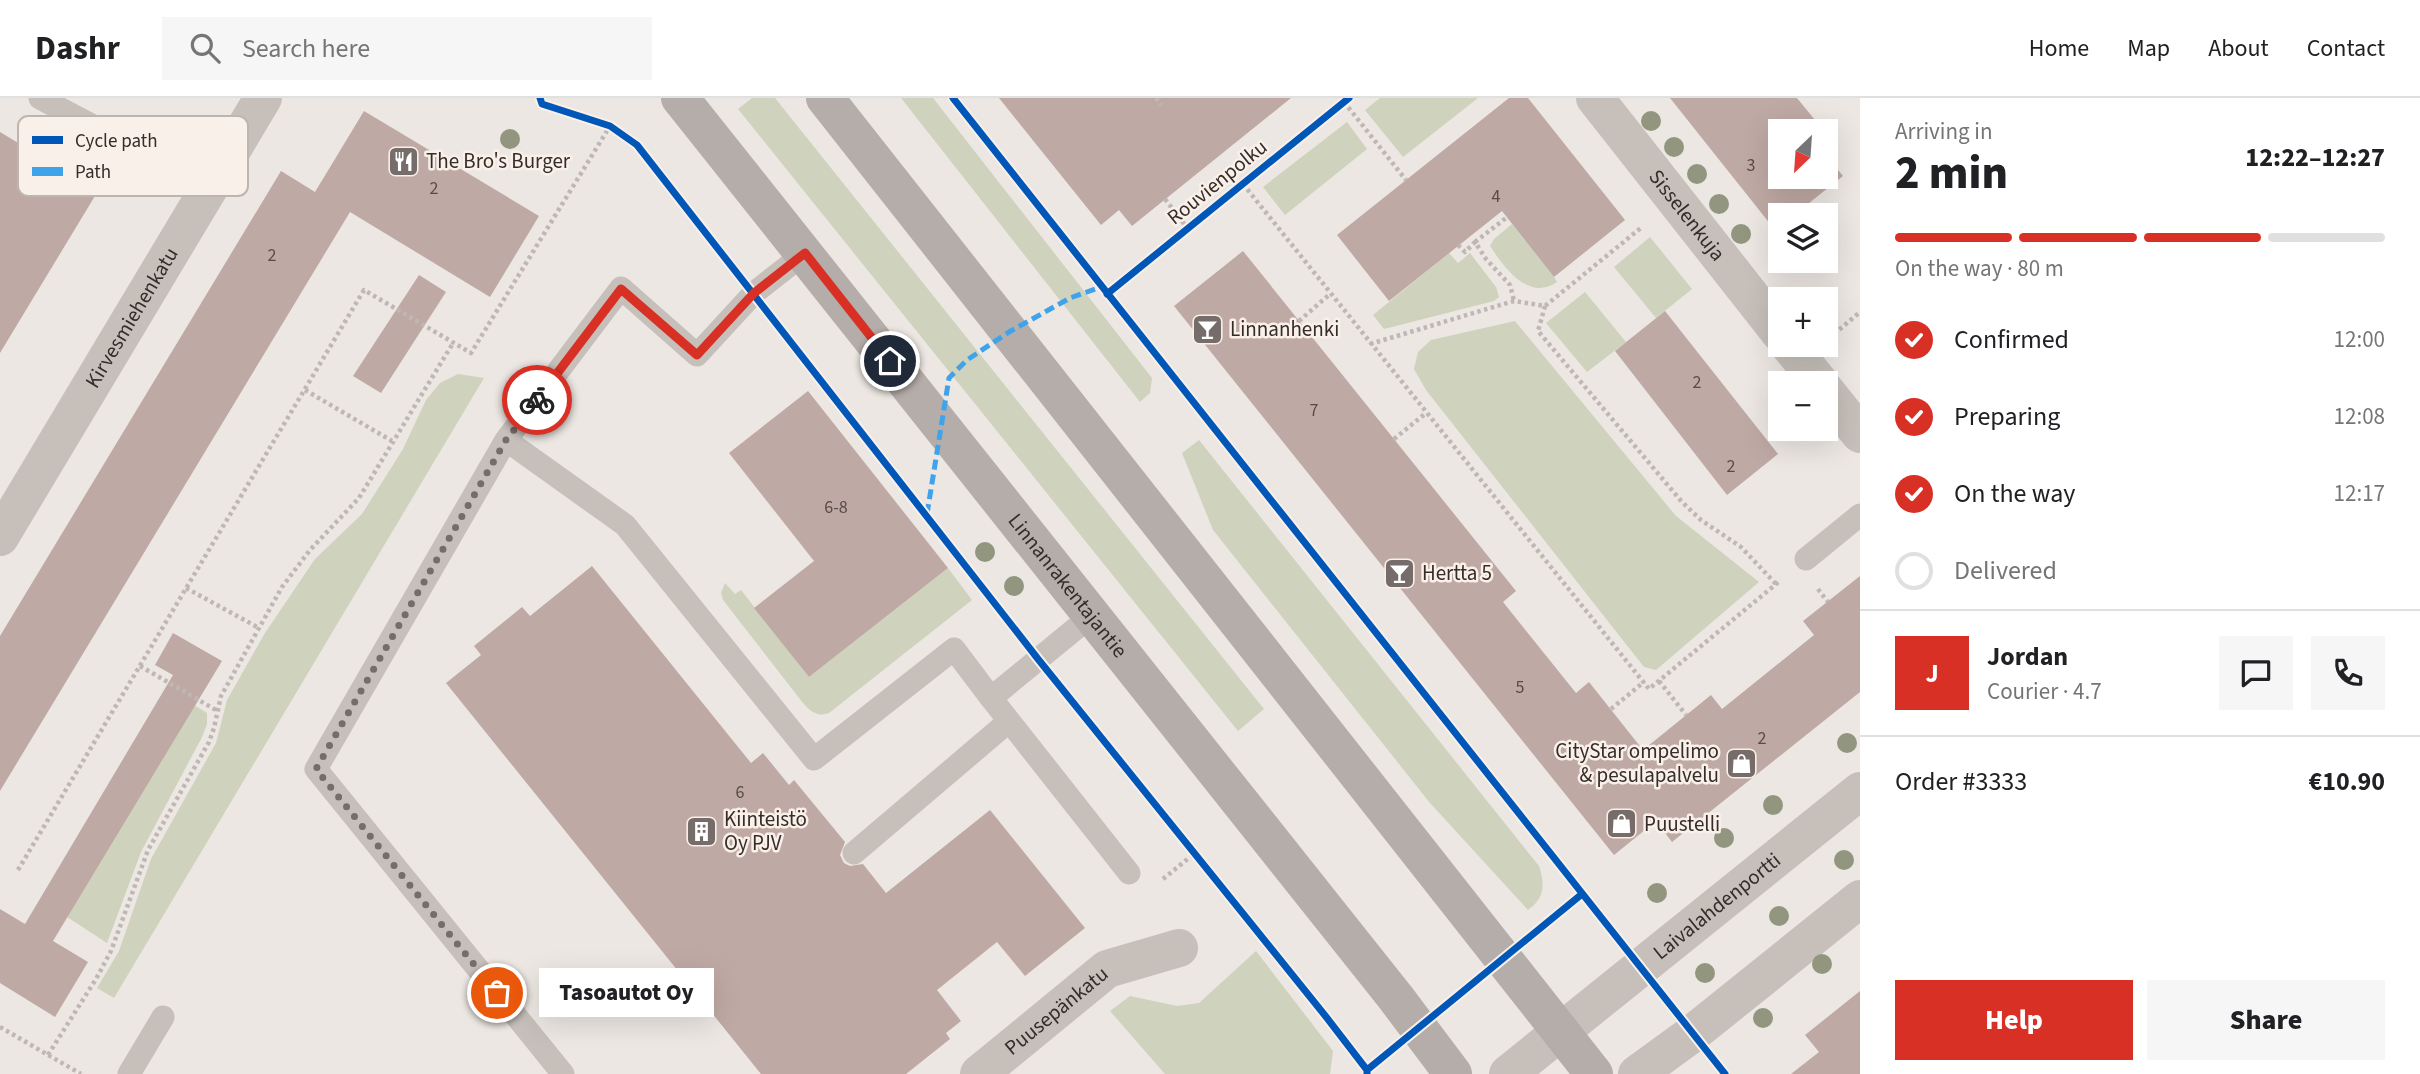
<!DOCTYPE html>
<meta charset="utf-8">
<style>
body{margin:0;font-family:"Source Sans 3",sans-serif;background:#f6f6f6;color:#202124;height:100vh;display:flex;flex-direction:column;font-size:26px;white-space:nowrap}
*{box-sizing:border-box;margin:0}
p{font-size:23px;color:#757577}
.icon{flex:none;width:38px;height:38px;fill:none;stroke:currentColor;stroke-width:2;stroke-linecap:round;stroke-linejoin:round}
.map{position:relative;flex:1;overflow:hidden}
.panel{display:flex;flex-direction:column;background:#fff;width:560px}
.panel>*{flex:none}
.needle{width:46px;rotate:205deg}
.controls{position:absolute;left:1768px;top:21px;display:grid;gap:14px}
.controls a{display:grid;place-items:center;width:70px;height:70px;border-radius:0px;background:#fff;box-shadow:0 7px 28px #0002;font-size:35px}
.pin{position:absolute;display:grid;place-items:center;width:60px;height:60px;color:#fff;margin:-30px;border:4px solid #fff;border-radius:50%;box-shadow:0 2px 7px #0007}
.courier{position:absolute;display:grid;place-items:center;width:70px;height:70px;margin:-35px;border:5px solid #d93025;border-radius:50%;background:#fff;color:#222;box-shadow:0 2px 9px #0007}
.bubble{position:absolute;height:49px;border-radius:0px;background:#fff;box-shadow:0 7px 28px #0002;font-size:23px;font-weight:800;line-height:49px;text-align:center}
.overview em{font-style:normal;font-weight:800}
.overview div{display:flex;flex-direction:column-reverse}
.overview{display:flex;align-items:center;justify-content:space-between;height:119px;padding:0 35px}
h1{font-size:46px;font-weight:800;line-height:52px}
.bar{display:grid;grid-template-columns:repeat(4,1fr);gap:10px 7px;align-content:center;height:84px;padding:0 35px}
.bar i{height:9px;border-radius:5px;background:#e0e0e0}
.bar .active{background:#d93025}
.bar p{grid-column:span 4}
.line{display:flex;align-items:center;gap:18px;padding:0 35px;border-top:2px solid #e0e0e0}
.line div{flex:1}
.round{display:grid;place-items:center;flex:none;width:74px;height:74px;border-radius:0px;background:#f6f6f6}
ol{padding:0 35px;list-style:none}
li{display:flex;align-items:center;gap:21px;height:77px}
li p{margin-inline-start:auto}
li .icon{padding:7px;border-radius:50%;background:#d93025;color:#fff;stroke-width:4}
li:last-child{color:#757577}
li i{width:38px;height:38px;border:4px solid #e0e0e0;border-radius:50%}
.action{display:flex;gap:14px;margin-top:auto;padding:14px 35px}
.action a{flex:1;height:80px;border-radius:0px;background:#d93025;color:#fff;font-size:28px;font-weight:800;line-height:80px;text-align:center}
.action a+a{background:#f6f6f6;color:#202124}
header{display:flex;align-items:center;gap:42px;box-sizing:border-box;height:98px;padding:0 35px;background:#fff;border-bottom:2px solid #e0e0e0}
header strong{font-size:33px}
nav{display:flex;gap:38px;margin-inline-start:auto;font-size:24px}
.search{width:490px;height:63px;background:#f6f6f6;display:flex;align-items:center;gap:18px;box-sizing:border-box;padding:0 24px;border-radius:0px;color:#757577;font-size:26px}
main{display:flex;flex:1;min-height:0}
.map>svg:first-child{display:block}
.green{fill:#cfd2bd}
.building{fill:#bfa9a4}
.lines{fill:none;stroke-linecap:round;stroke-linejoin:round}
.path{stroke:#bfb7b3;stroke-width:4.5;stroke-dasharray:3.5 3.5;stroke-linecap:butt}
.service{stroke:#c6bfba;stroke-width:23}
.minor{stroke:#c6bfba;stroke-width:38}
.tertiary{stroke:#c6bfba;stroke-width:38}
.primary{stroke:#b5adaa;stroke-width:38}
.quiet{stroke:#3fa3eb;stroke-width:5;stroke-dasharray:10 5;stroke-linecap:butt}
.cycleway-casing{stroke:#f9f0e9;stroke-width:11}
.cycleway{stroke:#0057b8;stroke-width:7}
.tree{fill:#92967f}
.done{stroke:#766d6a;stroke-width:7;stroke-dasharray:0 12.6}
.route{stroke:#d93025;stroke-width:9}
.labels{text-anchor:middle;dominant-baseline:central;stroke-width:5;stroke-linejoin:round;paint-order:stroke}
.number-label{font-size:18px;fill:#584b48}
.poi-label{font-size:21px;fill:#362c29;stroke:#f9f0e9;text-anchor:start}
.street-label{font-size:21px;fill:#362c29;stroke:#f9f0e9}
.key{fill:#f9f0e9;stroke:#beb5af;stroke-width:2}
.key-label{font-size:19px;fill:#362c29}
</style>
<header>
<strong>Dashr</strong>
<div class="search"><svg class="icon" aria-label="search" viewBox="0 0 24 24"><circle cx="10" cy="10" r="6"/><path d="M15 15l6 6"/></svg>Search here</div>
<nav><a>Home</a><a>Map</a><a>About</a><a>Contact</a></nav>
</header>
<main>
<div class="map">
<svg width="1860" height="976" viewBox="0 0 1860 976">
<rect width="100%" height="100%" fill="#ece7e2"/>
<path class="green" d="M752,0H775L1264,611L1238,633L738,11Z
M901,0H933L1152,280L1150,295L1140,304Z
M1380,0H1478L1403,59L1365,12Z
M1347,24L1367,51L1285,117L1263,89Z
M1512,126L1554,179L1557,184C1528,204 1504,169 1490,148L1494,141Z
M1650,139L1692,191L1656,220L1614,169Z
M1449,155L1458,165L1470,155L1496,189L1499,199L1494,203L1384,231L1373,217Z
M1585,194L1626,244L1587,274L1546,225Z
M1515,223L1676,418L1759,484L1656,572L1644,569L1426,292L1414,271L1418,254L1431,242Z
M458,276L484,280L114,900L97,890L119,853L151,761L216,645L227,602L265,535L315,461L362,416L403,351L426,302L440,285Z
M1199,342L1539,768C1545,786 1545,800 1528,812L1430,705L1213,432L1182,355Z
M948,470L972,502L829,615C817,619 811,614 803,605L723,502L721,495L725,485L735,496L741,492L809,579Z
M194,607L207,615V626L202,639L141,754L107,845L67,819Z
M1256,853L1333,953L1330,976H1165L1110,913L1130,898L1177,908L1199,905Z"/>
<path class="building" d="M999,0H1291L1132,128L1119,112L1101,127Z
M1509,0H1528L1625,122L1554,179L1502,113L1389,203L1337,137Z
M1670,0H1797L1824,33H1780V79H1825V56L1843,78L1794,117H1780V129L1775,132Z
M364,13L539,118L490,199L350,114L0,693V538L281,73L315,94Z
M0,34L98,93L0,255Z
M1243,153L1516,493L1503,504L1576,595L1589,584L1643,652L1711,597L1722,611L1814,537L1803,523L1860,478V594L1672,744L1656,723L1614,757L1174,208Z
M419,177L446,194L381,295L353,278Z
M1665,213L1778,356L1727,397L1615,253Z
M808,293L948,470L809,579L754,510L814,463L729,355Z
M592,468L751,665L763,655L789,687L794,682L845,744L840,757L844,765L850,768L863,766L886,795L990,712L1085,830L1025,878L997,844L937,892L961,923L946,935L950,941L906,976H761L446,585L481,557L474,548L522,509L530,518Z
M173,535L222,563L53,843L88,864L55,919L0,885V811L25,826L173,577L155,567Z
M1860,893V976H1791L1819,954L1805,937Z"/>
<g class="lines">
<path class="path" d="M1156,0L1161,7
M1344,4L1406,82
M1243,86L1649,591L1781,482
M1165,101L1188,131
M1475,144L1506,120
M1458,147L1465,154L1475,144L1486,161L1510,187L1514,203
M1545,208L1538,233L1682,404L1701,422L1741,449L1776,486
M1299,223L1330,196
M1834,236L1860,214
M1370,246L1514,203L1545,208L1642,129
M305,292L392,343
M1394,341L1426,315
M186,490L259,530
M1818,491L1828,504
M140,568L216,612
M1659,583L1686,617
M1611,611L1644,584
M18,772L364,192L471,255L610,28
M1163,781L1195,755
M0,929L81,976
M48,957L96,881L111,853L148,752L209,644L214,630L221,598L282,489L310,452L359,400L453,245"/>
<path class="service" d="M40,0L209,89
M805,155L754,195L697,257L621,190L506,342L625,427L814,661L954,551L991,600L1091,518
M506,342L316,671L563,976
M1806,461L1860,417
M991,600L1129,775
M854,755L1008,624
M129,976L163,919"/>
<g class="minor">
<path id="s1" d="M1595,0L1780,235"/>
<path d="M1789,247L1820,285"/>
<path d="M1825,292L1860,336"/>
<path id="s2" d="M0,439L263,0"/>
<path id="s3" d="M979,976L1107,871L1179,850"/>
</g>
<g class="tertiary">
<path id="s4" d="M1508,976L1860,693"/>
<path d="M1637,976L1692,936L1860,801"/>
</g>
<g class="primary">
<path id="s5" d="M680,0L1396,900L1453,976"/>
<path d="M825,0L1594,976"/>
</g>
<path class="quiet" d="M927,416L949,280L967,262L1009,234L1070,200L1101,189"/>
<defs>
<path id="cycleway" d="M540,0L542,6L610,28L637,47L1038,561L1327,920L1367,972V976
M953,0L1725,976
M1107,196L1349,0
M1367,972L1582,796"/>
</defs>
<use href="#cycleway" class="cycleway-casing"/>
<use href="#cycleway" class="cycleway"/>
</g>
<g class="tree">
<circle cx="1651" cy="23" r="10"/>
<circle cx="510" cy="41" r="10"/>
<circle cx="1674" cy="49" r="10"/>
<circle cx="1697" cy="76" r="10"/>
<circle cx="1719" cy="106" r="10"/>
<circle cx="1741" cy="136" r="10"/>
<circle cx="985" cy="454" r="10"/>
<circle cx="1014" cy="488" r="10"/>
<circle cx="1847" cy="645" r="10"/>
<circle cx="1773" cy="707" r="10"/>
<circle cx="1724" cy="740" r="10"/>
<circle cx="1844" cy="762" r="10"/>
<circle cx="1657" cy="795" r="10"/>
<circle cx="1779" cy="818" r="10"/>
<circle cx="1822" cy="866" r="10"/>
<circle cx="1705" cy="875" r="10"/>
<circle cx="1763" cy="920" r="10"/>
</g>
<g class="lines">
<path class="done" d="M497,895L316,671L506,342L537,302"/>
<path class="route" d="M537,302L621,191L697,257L754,195L805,155L890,263"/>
</g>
<defs>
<symbol id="restaurant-square" viewBox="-11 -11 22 22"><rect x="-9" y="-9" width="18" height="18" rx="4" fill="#766d6a" stroke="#f9f0e9"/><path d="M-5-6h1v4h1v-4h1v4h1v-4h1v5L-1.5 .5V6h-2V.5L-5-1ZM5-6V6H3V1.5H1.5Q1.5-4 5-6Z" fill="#fff"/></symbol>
<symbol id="bar-square" viewBox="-11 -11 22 22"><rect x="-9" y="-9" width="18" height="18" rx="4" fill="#766d6a" stroke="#f9f0e9"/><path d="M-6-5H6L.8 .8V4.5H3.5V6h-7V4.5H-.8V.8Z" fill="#fff"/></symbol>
<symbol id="shop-square" viewBox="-11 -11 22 22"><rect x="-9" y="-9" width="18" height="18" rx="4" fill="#766d6a" stroke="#f9f0e9"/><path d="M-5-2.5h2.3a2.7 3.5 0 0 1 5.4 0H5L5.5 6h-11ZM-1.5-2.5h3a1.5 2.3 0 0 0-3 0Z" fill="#fff"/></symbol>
<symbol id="building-square" viewBox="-11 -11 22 22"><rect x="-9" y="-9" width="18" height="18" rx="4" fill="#766d6a" stroke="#f9f0e9"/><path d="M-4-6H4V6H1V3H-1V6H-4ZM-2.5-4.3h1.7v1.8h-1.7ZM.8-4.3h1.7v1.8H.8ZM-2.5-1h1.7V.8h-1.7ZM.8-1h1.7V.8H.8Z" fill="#fff"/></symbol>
</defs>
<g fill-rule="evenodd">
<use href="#restaurant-square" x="386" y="46" width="35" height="35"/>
<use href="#bar-square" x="1190" y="214" width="35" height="35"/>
<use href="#bar-square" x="1382" y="458" width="35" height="35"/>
<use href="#shop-square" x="1724" y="648" width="35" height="35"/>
<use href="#shop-square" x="1604" y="708" width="35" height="35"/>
<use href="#building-square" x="684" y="716" width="35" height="35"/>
</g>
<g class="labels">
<g class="number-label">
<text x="1751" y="67">3</text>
<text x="434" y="90">2</text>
<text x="1496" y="98">4</text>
<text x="272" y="157">2</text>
<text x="1697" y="284">2</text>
<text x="1314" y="312">7</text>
<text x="1731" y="368">2</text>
<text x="836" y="409">6-8</text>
<text x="1520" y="589">5</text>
<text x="1762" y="640">2</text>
<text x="740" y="694">6</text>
</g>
<g class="poi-label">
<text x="426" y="63">The Bro's Burger</text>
<text x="1230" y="231">Linnanhenki</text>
<text x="1422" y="475">Hertta 5</text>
<text x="1719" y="653" text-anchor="end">CityStar ompelimo<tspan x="1719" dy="24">&amp; pesulapalvelu</tspan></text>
<text x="724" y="721">Kiinteistö<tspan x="724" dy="24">Oy PJV</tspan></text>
<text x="1644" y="726">Puustelli</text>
</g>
<g class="street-label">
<text transform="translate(1217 84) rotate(-39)">Rouvienpolku</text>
<text stroke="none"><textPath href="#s1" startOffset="149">Sisselenkuja</textPath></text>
<text stroke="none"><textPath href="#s2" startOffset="256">Kirvesmiehenkatu</textPath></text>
<text stroke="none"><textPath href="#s5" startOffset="623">Linnanrakentajantie</textPath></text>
<text stroke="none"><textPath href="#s4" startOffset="268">Laivalahdenportti</textPath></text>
<text stroke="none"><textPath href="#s3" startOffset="100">Puusepänkatu</textPath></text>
</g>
</g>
<rect x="18" y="18" width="230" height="80" rx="10" class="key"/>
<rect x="32" y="38" width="31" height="8" fill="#0057b8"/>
<rect x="32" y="69" width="31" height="9" fill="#3fa3eb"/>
<g class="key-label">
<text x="75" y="49">Cycle path</text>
<text x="75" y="80">Path</text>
</g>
</svg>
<div class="controls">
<a><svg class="needle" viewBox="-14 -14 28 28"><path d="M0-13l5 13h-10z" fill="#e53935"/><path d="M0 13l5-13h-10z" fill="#757577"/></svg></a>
<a><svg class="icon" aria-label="layers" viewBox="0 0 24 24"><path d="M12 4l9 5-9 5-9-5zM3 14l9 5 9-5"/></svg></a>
<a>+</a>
<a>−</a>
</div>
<div class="pin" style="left:497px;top:895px;background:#ea580c"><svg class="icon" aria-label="bag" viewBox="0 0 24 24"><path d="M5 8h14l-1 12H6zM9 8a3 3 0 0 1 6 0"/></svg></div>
<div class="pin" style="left:890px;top:263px;background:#1f2937"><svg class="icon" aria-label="home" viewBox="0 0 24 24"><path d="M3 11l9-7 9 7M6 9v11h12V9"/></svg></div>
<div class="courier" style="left:537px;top:302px"><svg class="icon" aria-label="bike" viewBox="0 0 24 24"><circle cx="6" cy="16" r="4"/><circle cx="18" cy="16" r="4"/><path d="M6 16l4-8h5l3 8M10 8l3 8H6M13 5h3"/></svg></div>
<div class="bubble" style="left:539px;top:870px;width:175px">Tasoautot Oy</div>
</div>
<section class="panel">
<div class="overview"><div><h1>2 min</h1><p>Arriving in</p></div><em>12:22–12:27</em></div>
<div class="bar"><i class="active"></i><i class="active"></i><i class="active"></i><i></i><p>On the way · 80 m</p></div>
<ol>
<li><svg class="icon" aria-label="check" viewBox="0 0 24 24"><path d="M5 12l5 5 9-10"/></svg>Confirmed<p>12:00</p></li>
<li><svg class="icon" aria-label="check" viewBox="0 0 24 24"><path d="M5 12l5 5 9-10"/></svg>Preparing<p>12:08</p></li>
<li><svg class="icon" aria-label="check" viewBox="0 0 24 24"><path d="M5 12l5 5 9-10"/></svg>On the way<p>12:17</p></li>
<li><i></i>Delivered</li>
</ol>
<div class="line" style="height:126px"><b class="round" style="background:#d93025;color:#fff">J</b><div><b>Jordan</b><p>Courier · 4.7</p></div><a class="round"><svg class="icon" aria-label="chat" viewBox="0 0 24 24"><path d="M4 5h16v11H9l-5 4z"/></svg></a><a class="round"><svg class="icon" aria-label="phone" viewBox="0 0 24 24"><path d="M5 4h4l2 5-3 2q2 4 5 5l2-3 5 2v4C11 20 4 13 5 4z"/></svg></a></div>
<div class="line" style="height:91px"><div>Order #3333</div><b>€10.90</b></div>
<div class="action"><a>Help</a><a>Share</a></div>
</section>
</main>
